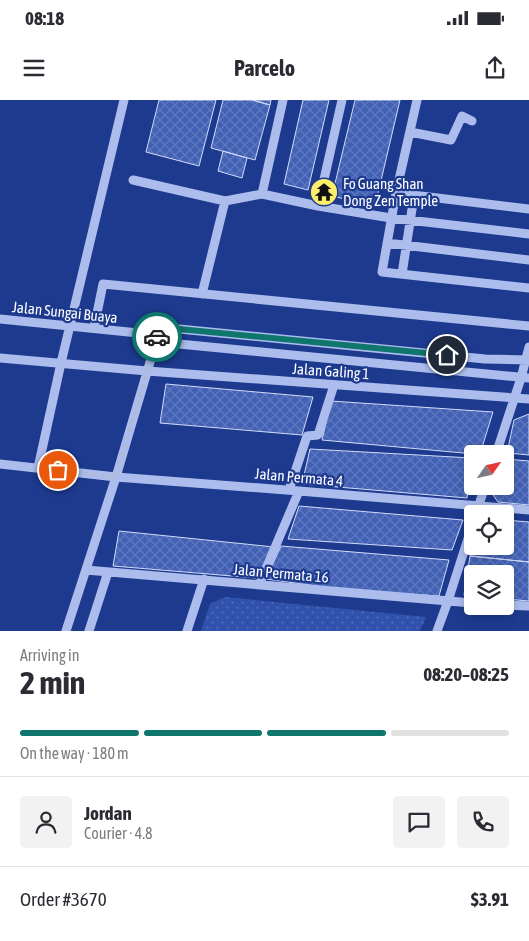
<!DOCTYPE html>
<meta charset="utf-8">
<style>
body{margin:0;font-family:"Asap Condensed",sans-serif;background:#f2f2f3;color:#2b2b33;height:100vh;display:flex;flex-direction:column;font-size:19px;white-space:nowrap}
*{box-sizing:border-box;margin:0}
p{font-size:16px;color:#7c7c81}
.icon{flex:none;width:28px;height:28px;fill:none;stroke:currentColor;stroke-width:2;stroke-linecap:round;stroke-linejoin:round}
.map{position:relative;height:531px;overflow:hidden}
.details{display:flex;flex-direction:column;background:#fff;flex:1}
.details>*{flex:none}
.needle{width:32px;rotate:56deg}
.tools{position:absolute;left:464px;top:345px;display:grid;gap:10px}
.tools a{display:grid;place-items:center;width:50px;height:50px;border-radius:5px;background:#fff;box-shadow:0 2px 8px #0003;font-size:25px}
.pin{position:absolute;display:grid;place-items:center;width:42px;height:42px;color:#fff;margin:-21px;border:2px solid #fff;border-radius:50%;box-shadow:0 1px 5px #0007}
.courier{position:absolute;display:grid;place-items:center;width:50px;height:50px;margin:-25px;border:4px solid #0f766e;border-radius:50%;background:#fff;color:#222;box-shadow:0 1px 6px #0007}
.head em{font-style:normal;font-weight:700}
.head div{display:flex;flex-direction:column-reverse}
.head{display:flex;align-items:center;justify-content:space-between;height:85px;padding:0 20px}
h1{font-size:32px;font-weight:700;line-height:38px}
.bar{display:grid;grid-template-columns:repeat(4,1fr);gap:8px 5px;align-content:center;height:60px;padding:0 20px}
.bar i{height:6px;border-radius:4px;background:#e1e1e2}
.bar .active{background:#0f766e}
.bar p{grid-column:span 4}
.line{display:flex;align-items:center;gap:12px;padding:0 20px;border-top:1px solid #e1e1e2}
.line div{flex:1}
.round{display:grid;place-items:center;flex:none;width:52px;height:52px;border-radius:5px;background:#f2f2f3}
.status{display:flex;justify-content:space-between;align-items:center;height:35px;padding:0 25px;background:#fff;direction:ltr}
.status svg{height:14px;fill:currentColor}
header{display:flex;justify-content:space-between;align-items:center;height:65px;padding:0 20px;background:#fff;font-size:22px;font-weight:700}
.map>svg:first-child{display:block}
.park{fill:url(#park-dots)}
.building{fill:url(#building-cross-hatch);stroke:#d1dcf9}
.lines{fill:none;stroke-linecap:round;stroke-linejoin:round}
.minor{stroke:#acbded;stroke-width:9}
.done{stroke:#b0bad8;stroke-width:5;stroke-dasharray:0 9}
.route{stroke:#0f766e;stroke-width:6}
.labels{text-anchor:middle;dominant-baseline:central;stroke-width:4.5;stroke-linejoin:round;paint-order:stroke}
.poi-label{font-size:15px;fill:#fff;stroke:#1d3a8f;text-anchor:start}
.street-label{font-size:15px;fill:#fff;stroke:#1d3a8f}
</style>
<div class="status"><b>08:18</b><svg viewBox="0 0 49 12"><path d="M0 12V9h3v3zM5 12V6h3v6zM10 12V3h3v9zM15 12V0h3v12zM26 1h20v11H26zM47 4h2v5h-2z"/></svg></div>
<header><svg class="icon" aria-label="menu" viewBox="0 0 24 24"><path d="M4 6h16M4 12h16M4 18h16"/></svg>Parcelo<svg class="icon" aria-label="share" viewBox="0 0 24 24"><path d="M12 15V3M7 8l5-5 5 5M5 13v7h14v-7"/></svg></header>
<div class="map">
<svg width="529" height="531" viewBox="0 0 529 531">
<defs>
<pattern id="park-dots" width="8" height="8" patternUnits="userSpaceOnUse" patternTransform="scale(1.25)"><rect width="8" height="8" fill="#3152ac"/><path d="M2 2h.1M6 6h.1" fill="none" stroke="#506cb8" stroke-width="1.8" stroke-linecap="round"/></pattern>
<pattern id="building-cross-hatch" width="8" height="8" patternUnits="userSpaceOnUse" patternTransform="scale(1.25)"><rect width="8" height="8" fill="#4260b4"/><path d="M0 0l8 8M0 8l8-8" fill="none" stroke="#5e78bf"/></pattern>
</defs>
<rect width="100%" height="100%" fill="#1d3a8f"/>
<path class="park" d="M225,497L426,517L420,531H201L210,504Z"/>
<path class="building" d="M159,0H216L199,66L146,52Z
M223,0H252L270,5L255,60L211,48Z
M252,0H271L270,5Z
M303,0H329L308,90L284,84Z
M355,0H400L375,106L332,96Z
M223,51L247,58L242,78L218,71Z
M166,284L313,297L302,335L160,323Z
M331,301L493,312L480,354H474L322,340Z
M529,314V355L507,353L514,320Z
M310,349L472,358L467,398L302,384Z
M505,359L529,361V405L498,402L493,395L496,386H505Z
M299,406L463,420L452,450L288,439Z
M505,420L529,422V462L470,456L474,446H505Z
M119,431L274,447L256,478L113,466Z
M281,446L449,460L439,496L345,490L266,479Z
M470,456L529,462V501L505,499V474H472V496L464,495Z"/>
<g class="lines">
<path class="minor" d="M283,0L262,94L318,106L391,118L529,134
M417,0L396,93L382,172L529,188
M410,32L451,40L462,16L472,21
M133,80L225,101L262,94
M396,93L529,109
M318,106L342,0
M387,143L529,160
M402,174L414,96
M202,194L225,101
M0,219L158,235L179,244L529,278
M94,228L103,184L529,226
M158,235L179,229L485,259L529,260
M0,258L147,271L529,299
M496,354L521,278L529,247
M0,364L116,377L299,391L529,410
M38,368L61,263L124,0
M289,390L307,336L318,335L334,285
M476,414L485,386
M86,470L472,503
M259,485L299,391
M505,505L529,506
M66,531L116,377L158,235
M89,531L108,472
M187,531L204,479
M437,531L448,501L472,426"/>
</g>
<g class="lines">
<path class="done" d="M58,370L116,377L157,237"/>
<path class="route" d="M157,237L158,235L179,229L447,255"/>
</g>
<defs>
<symbol id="temple-disc" viewBox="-11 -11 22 22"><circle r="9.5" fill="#fced6a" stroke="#1d3a8f"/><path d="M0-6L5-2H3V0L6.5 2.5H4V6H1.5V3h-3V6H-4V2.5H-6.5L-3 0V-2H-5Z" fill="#111"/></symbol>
</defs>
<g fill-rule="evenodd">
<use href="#temple-disc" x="308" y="76" width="32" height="32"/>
</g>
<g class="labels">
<g class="poi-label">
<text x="343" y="83">Fo Guang Shan<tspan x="343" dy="17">Dong Zen Temple</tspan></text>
</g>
<g class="street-label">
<text transform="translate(65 212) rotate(6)">Jalan Sungai Buaya</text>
<text transform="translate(331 271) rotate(4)">Jalan Galing 1</text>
<text transform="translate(299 377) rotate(5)">Jalan Permata 4</text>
<text transform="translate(281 473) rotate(5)">Jalan Permata 16</text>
</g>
</g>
</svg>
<div class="tools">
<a><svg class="needle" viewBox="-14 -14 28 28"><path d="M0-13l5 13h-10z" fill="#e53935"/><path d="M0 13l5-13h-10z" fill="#7c7c81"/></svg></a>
<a><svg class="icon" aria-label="locate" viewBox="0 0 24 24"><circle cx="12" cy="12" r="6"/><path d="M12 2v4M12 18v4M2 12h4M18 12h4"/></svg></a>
<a><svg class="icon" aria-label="layers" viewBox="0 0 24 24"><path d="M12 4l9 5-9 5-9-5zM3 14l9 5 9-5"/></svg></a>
</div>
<div class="pin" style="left:58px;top:370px;background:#ea580c"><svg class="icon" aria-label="bag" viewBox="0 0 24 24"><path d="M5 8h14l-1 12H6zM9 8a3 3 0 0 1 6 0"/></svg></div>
<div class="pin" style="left:447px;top:255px;background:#1f2937"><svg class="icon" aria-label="home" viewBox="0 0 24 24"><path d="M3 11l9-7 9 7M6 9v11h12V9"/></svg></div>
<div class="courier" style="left:157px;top:237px"><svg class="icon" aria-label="car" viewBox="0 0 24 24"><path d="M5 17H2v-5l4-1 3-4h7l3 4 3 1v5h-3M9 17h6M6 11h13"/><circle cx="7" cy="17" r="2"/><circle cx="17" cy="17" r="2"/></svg></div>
</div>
<section class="details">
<div class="head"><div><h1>2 min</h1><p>Arriving in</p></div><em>08:20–08:25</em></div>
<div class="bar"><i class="active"></i><i class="active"></i><i class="active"></i><i></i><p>On the way · 180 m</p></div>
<div class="line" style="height:90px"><a class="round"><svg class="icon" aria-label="person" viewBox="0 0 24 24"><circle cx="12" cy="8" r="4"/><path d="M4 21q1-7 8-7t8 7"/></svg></a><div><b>Jordan</b><p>Courier · 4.8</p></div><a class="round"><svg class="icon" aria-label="chat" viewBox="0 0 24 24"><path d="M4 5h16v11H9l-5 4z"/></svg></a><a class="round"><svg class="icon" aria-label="phone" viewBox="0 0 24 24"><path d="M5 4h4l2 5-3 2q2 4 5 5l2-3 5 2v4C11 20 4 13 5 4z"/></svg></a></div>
<div class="line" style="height:65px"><div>Order #3670</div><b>$3.91</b></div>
</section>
